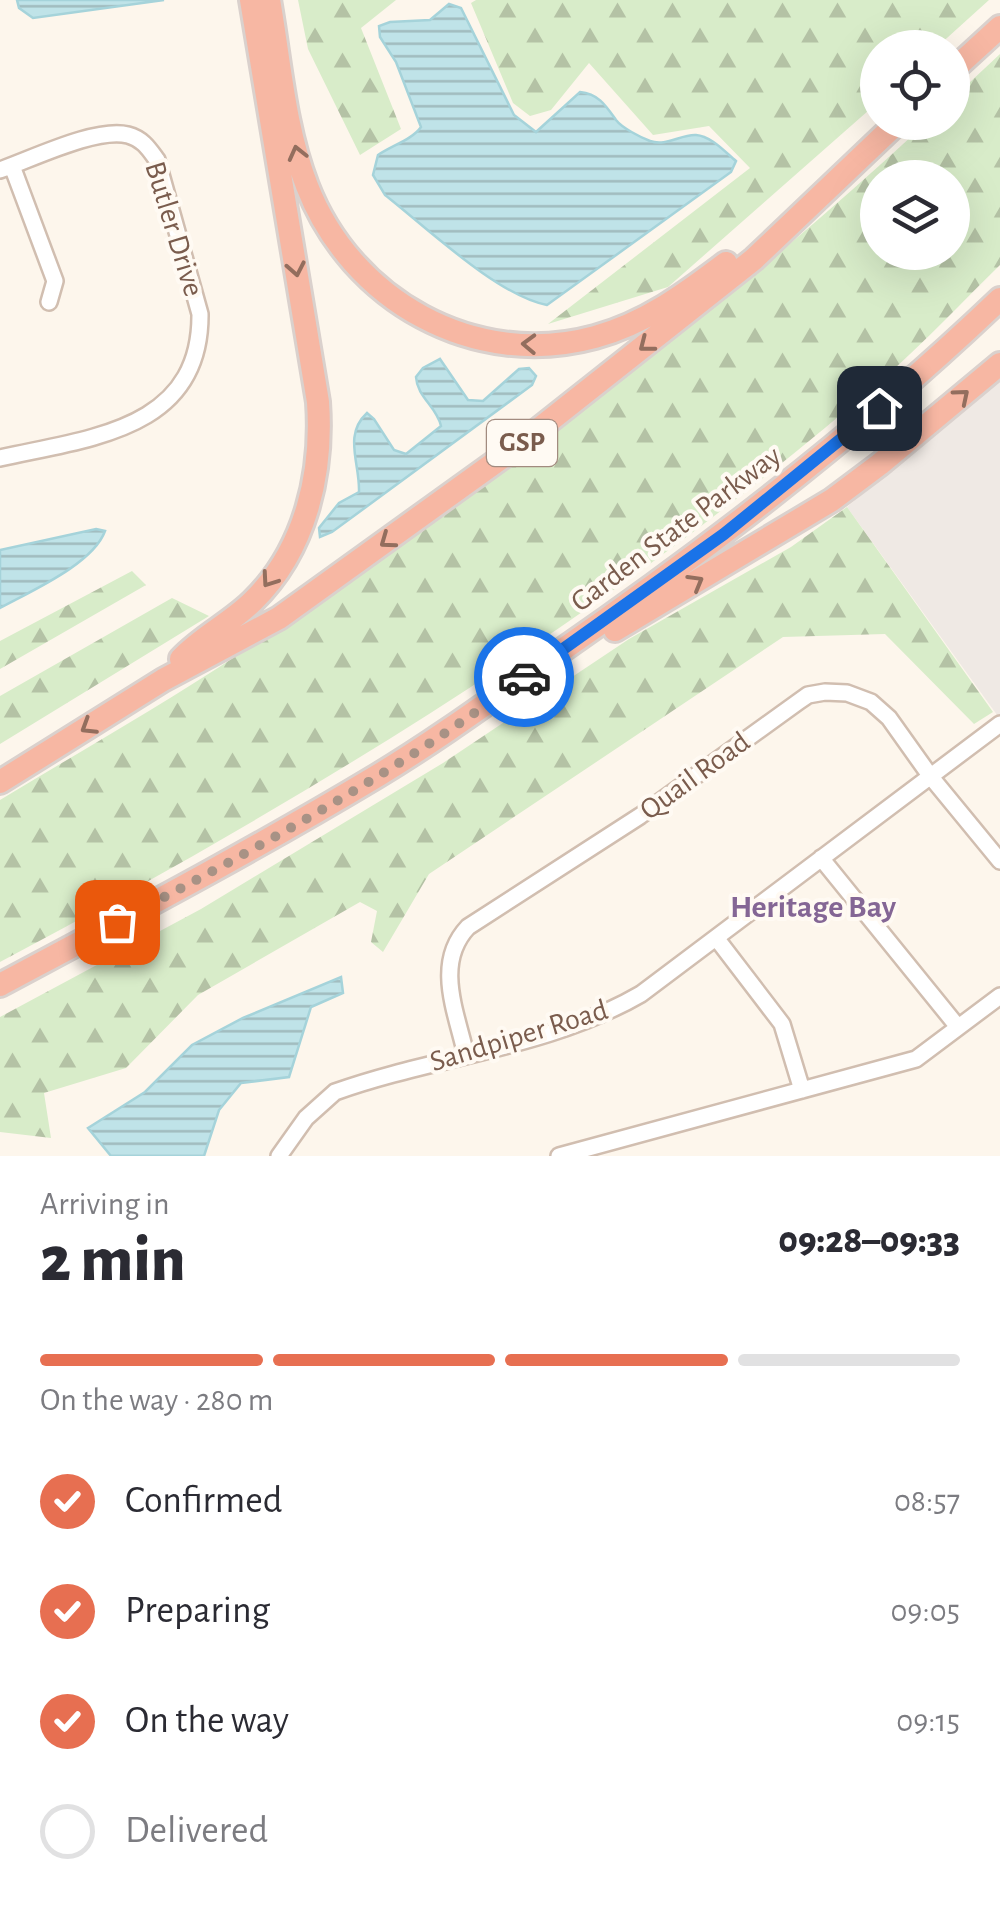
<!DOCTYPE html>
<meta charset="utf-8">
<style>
body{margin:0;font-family:"Alegreya Sans",sans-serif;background:#f2f2f3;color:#2b2b33;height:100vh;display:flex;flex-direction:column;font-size:38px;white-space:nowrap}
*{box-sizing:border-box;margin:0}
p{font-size:32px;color:#7c7c81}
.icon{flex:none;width:55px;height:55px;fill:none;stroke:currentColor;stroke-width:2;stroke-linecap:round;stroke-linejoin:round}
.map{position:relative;height:1156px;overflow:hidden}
.sheet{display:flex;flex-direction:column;background:#fff;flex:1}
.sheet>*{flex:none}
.controls{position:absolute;left:860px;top:30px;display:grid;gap:20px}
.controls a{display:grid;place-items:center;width:110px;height:110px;border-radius:50%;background:#fff;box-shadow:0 10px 40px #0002;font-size:50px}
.pin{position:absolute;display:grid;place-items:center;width:85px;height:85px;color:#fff;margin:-42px;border-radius:20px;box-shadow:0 5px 15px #0006}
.courier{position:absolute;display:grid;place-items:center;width:100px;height:100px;margin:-50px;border:8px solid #1a73e8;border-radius:50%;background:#fff;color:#222;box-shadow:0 2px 12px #0007}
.summary em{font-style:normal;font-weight:800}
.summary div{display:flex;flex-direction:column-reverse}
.summary{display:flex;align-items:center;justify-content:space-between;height:170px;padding:0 40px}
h1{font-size:65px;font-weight:800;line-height:75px}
.bar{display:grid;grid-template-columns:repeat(4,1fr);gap:15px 10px;align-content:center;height:120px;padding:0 40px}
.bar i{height:12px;border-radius:8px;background:#e1e1e2}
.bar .on{background:#e76f51}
.bar p{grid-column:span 4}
ol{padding:0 40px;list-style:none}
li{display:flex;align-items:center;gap:30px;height:110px}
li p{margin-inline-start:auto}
li .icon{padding:10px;border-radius:50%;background:#e76f51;color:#fff;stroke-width:4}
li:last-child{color:#7c7c81}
li i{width:55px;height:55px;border:5px solid #e1e1e2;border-radius:50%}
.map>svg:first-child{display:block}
.industrial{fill:#efe9e4}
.forest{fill:url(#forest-firs);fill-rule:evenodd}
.water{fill:url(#water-rules);stroke:#a5d3da;stroke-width:2.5}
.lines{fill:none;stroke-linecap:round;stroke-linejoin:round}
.minor-casing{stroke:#d1beb0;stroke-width:20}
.highway-casing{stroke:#dad1cd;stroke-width:28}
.minor{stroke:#fff;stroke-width:15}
.highway{stroke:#f7b7a3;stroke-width:22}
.oneway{stroke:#936e5e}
.done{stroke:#a89285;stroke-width:10;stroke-dasharray:0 18}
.route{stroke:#1a73e8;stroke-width:12}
.labels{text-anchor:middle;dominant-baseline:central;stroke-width:8;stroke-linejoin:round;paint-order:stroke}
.shield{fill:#fffaf3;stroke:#a28b7f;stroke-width:2.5}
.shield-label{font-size:28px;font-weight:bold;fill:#7a5c4d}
.street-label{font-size:30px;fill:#7a5c4d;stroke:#fffaf3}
.neighbourhood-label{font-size:32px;font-weight:bold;fill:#846695;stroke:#fffaf3}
</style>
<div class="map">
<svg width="1000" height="1156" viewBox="0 0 1000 1156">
<defs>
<pattern id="forest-firs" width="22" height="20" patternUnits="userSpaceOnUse" patternTransform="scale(2.5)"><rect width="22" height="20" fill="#d8ecc9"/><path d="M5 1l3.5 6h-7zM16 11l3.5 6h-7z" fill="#b4c2a5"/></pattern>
<pattern id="water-rules" width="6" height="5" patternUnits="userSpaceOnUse" patternTransform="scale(2.5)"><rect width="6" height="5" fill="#bfe3e8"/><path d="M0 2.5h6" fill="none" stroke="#a0bbbe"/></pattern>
</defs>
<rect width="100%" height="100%" fill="#fdf6ec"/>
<path class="industrial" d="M1000,378V719L847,507Z"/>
<path class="forest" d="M298,0H396L361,28L401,129L360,155L308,49Z
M476,0H989L937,47L878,48L877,103L668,287L548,324L750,168L709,126L653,135L589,63L551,110L530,116L513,103L471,3Z
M1000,54V265C962,302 926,341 886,376C618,610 313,795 0,962V800C79,752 161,706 239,654C481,494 713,320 926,123L952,122L953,98ZM878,178H952V252H878Z
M847,507L993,712L974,724L885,634L783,637L429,874L383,952L371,942L377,911L360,902L198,995L126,1068L44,1093L51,1138L0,1132V1017L201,909L443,763L629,639L791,547Z
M132,571L146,585L0,669V641Z
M172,598L209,616L0,744V696Z"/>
<path class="water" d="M17,0H164L33,18L19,8Z
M449,4L461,8L514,115L536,132L580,92C599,94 606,106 616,120C622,128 640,137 650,141C666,147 681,134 696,135C711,136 725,152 736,161L731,172L547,305C498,296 426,227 385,195L373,175L378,155C391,146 413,139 421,127L396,62L380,37L379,26L390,22L430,20Z
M440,359L468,400L483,401L519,369L529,368L536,376L532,385L332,532L320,537L319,528L339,503L359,492C360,463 343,435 367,413L374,419L394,450L406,454L441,426C437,407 417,397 416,377L423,368Z
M96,529L105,531C93,564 31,591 0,608V550Z
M341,977L343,993L311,1007L289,1077L241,1083L219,1110L204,1156H111L88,1128L145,1092L192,1045L243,1018Z"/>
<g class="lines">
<defs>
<path id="minor" d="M12,166L55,281L49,302
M0,170C32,159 96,127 128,135C143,139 149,149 157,160L200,314C201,431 88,438 0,458
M821,858L958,1027
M717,939L782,1024L802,1090
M466,1055C456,1011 434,963 468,927L640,816L798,702L808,695L825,692L847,693L871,702L889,718L931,777L1000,861
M279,1156L306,1118L335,1092C436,1056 548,1048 641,994L1000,724
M559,1156L916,1059L1000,996"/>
<path id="highway" d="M269,0C280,62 284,127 307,186C351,300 474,370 595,337C646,323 685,294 726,263
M952,71L1000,27
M615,630L832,500L880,464L1000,364
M181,659C201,637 231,623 253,601C306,549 323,473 318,402L251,0
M0,782L163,680L279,618L515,448L754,259L898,122
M0,985C127,917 254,850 377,776C440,738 498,695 558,653C714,545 863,430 1000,299"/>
</defs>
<use href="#minor" class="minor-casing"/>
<use href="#highway" class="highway-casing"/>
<use href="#minor" class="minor"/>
<use href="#highway" class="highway"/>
</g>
<defs><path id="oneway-chevron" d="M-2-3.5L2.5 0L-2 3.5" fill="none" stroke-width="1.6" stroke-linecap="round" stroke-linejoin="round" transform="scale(2.5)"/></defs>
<g class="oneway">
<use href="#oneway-chevron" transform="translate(297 153) rotate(-104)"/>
<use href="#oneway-chevron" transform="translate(296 269) rotate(79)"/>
<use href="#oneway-chevron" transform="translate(529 344) rotate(-178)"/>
<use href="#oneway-chevron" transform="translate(646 345) rotate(142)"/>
<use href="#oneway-chevron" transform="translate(962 396) rotate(-40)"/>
<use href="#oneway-chevron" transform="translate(387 541) rotate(144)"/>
<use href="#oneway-chevron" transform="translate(269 580) rotate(125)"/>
<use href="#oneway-chevron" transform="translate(696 582) rotate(-30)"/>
<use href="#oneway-chevron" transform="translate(88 727) rotate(148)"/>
</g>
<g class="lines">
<path class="done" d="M117,922C256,849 398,772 524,677"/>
<path class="route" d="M524,677L724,534L879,408"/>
</g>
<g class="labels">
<rect class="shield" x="487" y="420" width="70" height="46" rx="8"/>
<g class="shield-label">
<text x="522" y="443">GSP</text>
</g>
<g class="street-label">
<text transform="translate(174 229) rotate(73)">Butler Drive</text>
<text transform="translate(676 529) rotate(-37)">Garden State Parkway</text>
<text transform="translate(695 776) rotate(-36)">Quail Road</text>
<text transform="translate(519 1036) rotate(-17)">Sandpiper Road</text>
</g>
<g class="neighbourhood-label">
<text x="813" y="907">Heritage Bay</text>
</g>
</g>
</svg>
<div class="controls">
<a><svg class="icon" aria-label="locate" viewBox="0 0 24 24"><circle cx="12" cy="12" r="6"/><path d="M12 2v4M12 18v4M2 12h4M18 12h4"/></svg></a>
<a><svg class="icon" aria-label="layers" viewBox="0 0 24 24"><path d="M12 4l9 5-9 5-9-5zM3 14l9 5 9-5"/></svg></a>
</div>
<div class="pin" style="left:117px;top:922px;background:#ea580c"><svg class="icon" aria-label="bag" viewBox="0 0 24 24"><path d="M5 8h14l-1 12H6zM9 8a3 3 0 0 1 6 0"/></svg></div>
<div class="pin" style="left:879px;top:408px;background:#1f2937"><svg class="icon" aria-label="home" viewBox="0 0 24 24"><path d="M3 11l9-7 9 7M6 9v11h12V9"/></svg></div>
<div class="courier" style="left:524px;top:677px"><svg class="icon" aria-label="car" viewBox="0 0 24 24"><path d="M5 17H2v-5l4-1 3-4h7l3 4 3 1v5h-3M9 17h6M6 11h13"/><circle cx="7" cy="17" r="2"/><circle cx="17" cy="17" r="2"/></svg></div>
</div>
<section class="sheet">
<div class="summary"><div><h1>2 min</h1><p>Arriving in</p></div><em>09:28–09:33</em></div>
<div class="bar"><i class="on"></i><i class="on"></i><i class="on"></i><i></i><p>On the way · 280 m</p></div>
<ol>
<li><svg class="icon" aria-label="check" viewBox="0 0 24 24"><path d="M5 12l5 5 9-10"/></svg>Confirmed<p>08:57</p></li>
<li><svg class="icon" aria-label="check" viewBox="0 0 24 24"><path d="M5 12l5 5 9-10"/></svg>Preparing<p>09:05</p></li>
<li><svg class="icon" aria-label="check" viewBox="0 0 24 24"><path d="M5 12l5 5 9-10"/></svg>On the way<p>09:15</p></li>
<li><i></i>Delivered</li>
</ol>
</section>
